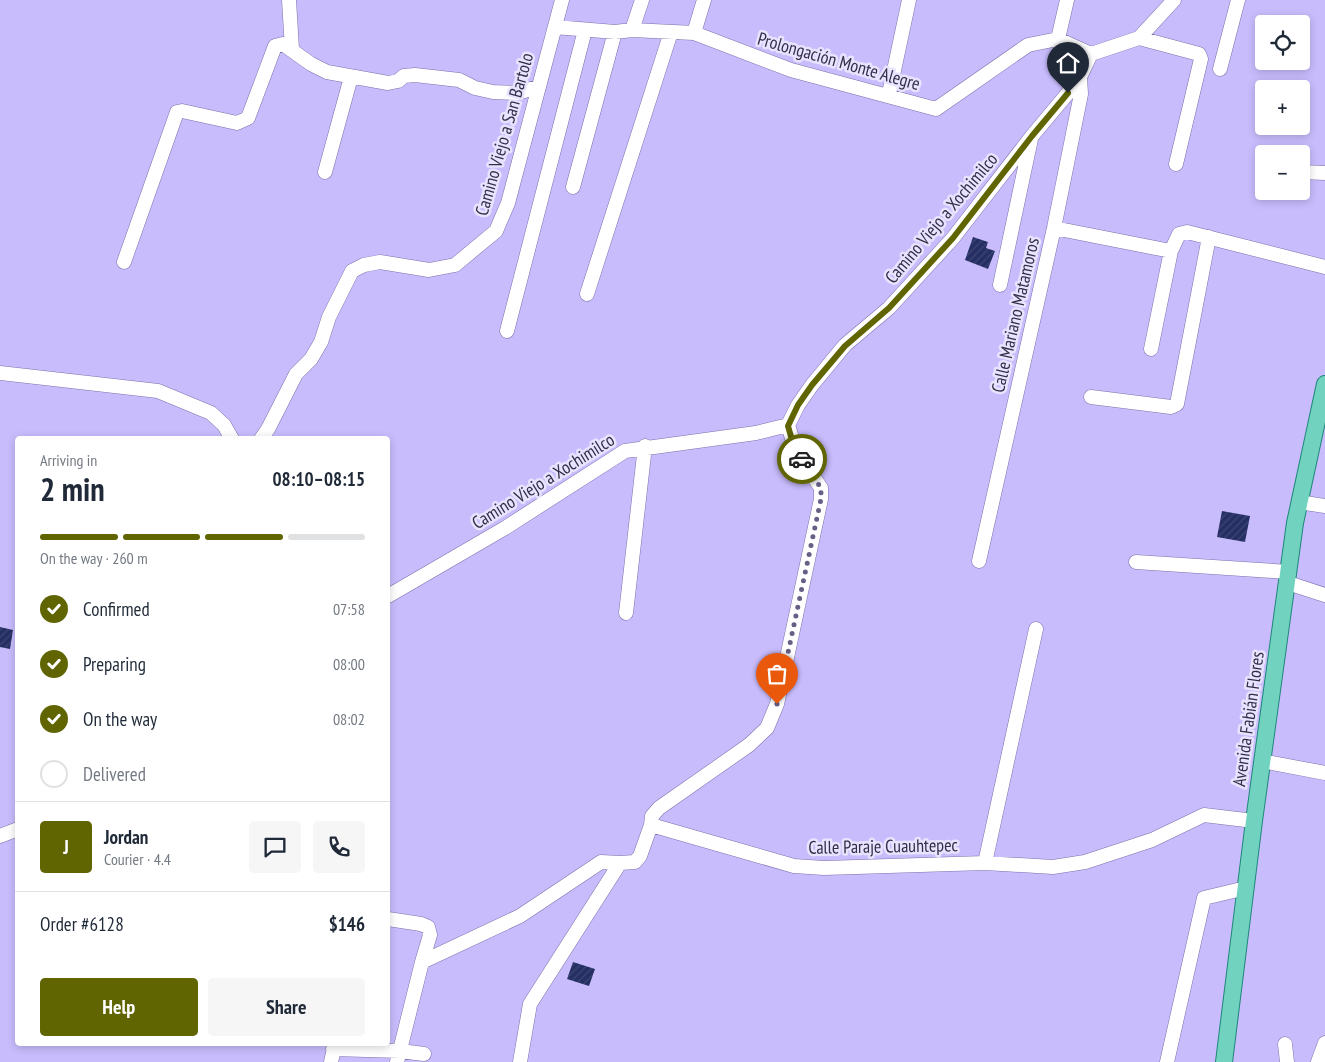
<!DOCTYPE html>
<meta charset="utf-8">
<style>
body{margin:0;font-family:"PT Sans Narrow",sans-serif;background:#f6f6f7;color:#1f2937;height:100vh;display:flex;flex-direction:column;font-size:19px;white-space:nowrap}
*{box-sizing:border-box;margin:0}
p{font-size:16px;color:#747a83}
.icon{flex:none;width:28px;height:28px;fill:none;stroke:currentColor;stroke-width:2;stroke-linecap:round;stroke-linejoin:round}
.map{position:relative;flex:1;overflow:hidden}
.side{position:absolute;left:15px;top:436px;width:375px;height:610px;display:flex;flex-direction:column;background:#fff;border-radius:5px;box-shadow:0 2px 8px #0003}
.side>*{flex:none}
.fabs{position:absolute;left:1255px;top:15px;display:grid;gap:10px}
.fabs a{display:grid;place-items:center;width:55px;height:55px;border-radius:5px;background:#fff;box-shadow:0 2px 8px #0003;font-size:25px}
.pin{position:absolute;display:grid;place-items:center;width:42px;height:42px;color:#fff;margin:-51px -21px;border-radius:50% 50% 50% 0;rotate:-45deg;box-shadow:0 0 5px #0007}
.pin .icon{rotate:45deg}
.courier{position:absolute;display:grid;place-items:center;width:50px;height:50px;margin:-25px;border:4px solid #606502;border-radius:50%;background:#fff;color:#222;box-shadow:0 1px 6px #0007}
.head em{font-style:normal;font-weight:700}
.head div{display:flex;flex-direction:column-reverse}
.head{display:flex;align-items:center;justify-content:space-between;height:85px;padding:0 25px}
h1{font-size:32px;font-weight:700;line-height:38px}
.bar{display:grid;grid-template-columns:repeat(4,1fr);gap:8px 5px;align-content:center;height:60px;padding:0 25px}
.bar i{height:6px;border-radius:4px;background:#e0e1e3}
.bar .active{background:#606502}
.bar p{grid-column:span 4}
.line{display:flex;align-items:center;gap:12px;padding:0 25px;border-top:1px solid #e0e1e3}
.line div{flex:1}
.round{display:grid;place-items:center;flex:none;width:52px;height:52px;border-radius:5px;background:#f6f6f7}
ol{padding:0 25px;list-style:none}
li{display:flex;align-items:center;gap:15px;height:55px}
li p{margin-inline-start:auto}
li .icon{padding:5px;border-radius:50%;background:#606502;color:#fff;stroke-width:4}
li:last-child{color:#747a83}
li i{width:28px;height:28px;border:2px solid #e0e1e3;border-radius:50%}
.button{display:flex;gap:10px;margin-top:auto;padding:10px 25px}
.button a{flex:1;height:58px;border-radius:5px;background:#606502;color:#fff;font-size:20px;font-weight:700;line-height:58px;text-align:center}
.button a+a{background:#f6f6f7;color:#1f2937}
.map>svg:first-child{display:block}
.building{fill:url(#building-hatch)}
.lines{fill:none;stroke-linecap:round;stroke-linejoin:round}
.minor-casing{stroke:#7d70ac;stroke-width:15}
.major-casing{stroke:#1e867a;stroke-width:18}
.minor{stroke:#fff;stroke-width:14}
.major{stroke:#71d3bf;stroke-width:16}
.done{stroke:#685f87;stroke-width:5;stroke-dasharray:0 9}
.route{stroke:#606502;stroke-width:6}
.labels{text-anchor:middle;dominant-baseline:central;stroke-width:5;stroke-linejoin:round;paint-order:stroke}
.street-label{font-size:18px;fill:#332d47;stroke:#e8e3fe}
</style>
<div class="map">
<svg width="1325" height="1062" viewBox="0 0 1325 1062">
<defs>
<pattern id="building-hatch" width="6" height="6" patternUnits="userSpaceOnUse" patternTransform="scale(1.25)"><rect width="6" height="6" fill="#262f63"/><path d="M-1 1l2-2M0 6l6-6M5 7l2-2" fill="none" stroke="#3d4572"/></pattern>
</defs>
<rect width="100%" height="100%" fill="#c9bcfd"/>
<path class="building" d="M973,237L988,242L986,248L995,251L988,269L965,260Z
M1222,511L1250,516L1245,542L1217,537Z
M0,627L13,630L10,649L0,647Z
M573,962L595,969L589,986L567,979Z"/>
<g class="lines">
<defs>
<path id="minor" d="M289,0L292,49
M555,27L615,32L632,30L694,33L791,70L936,109L1028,45L1058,39L1091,54
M632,30L642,0
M694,33L704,0
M1139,38L1199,54L1201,59L1176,164
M1058,39L1067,0
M1091,54L1139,38L1174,0
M1220,69L1238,0
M889,94L909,0
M325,172L351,77
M1301,172L1325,173
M573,187L615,32
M1054,228L1171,251L1179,234L1187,232L1325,267
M124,262L177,112L182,111L237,123L248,118L275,46L283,44L311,64L327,72L388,83L398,81L404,76L415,75L459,80L475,88L493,92L517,93L538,87
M1000,285L1031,139
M587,294L671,32
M507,331L585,30
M1151,349L1171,251
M0,373L158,391L211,413L224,425L232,439
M1091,397L1171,407L1177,404L1209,237
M788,425L796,451L821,488V499L777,704L767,728L749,745L659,808L652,816L651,825L794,866L824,868L985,863L1053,867L1085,862L1152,840L1204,815L1254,821
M261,439L268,429L296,374L311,359L321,342L329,317L352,271L364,265L380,262L429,270L455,265L496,231L508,203L562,0
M1299,502L1325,506
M979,561L1054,228L1081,94L1080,77
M1136,562L1289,572
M1288,583L1325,595
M388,596L505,528L625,451L756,433L788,425L798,405L812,385L845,345L889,308L953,238L1032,136L1068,93L1080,77L1091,54
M626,613L645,446
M1262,761L1325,773
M0,836L18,829
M620,863L635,862L640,856L651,825
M985,863L1036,629
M388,919L421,924L428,927L430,935L422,962L520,916L601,862L620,863L530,1004L520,1062
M1285,1044L1287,1062
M333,1049L400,1051L424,1054
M331,1062L335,1044
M397,1062L422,962
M1167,1062L1204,898L1246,888
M1318,1062L1325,1043"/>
<path id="major" d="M1224,1062L1254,821L1295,523L1325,384"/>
</defs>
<use href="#minor" class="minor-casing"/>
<use href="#major" class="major-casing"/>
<use href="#minor" class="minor"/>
<use href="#major" class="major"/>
</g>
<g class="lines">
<path class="done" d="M777,704L821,499V488L802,459"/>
<path class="route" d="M802,459L792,440L788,426L798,405L812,385L845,346L889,308L953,238L1032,136L1068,93"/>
</g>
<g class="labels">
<g class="street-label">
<text transform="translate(839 61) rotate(16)">Prolongación Monte Alegre</text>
<text transform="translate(504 134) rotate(-74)">Camino Viejo a San Bartolo</text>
<text transform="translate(941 218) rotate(-50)">Camino Viejo a Xochimilco</text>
<text transform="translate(1015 315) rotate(-77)">Calle Mariano Matamoros</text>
<text transform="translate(543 481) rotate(-32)">Camino Viejo a Xochimilco</text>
<text transform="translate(1248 719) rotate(-82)">Avenida Fabián Flores</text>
<text transform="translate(883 846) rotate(-1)">Calle Paraje Cuauhtepec</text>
</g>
</g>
</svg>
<div class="fabs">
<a><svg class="icon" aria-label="locate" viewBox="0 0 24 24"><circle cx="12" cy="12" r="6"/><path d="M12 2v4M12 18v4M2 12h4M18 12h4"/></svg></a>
<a>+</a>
<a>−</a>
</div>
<div class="pin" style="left:777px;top:704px;background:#ea580c"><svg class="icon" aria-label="bag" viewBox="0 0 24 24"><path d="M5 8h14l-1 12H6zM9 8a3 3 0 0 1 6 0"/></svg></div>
<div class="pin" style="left:1068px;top:93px;background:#1f2937"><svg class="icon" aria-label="home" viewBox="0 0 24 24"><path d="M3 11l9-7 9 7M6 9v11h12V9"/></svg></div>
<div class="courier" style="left:802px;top:459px"><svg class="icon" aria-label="car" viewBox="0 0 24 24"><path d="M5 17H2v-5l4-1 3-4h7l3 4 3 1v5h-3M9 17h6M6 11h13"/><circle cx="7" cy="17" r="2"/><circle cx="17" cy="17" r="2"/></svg></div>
<section class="side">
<div class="head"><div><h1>2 min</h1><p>Arriving in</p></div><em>08:10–08:15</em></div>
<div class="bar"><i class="active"></i><i class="active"></i><i class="active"></i><i></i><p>On the way · 260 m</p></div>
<ol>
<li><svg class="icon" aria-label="check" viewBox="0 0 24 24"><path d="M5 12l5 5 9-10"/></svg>Confirmed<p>07:58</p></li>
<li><svg class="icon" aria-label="check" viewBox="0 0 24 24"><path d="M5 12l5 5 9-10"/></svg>Preparing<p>08:00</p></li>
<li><svg class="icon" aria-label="check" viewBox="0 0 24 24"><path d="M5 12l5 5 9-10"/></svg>On the way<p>08:02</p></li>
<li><i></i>Delivered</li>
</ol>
<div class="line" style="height:90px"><b class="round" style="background:#606502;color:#fff">J</b><div><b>Jordan</b><p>Courier · 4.4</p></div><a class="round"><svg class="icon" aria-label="chat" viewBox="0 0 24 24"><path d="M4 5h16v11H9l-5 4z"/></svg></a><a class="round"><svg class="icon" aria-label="phone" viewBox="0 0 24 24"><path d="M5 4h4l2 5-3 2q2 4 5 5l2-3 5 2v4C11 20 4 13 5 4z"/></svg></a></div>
<div class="line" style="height:65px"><div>Order #6128</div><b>$146</b></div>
<div class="button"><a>Help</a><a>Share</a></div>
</section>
</div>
